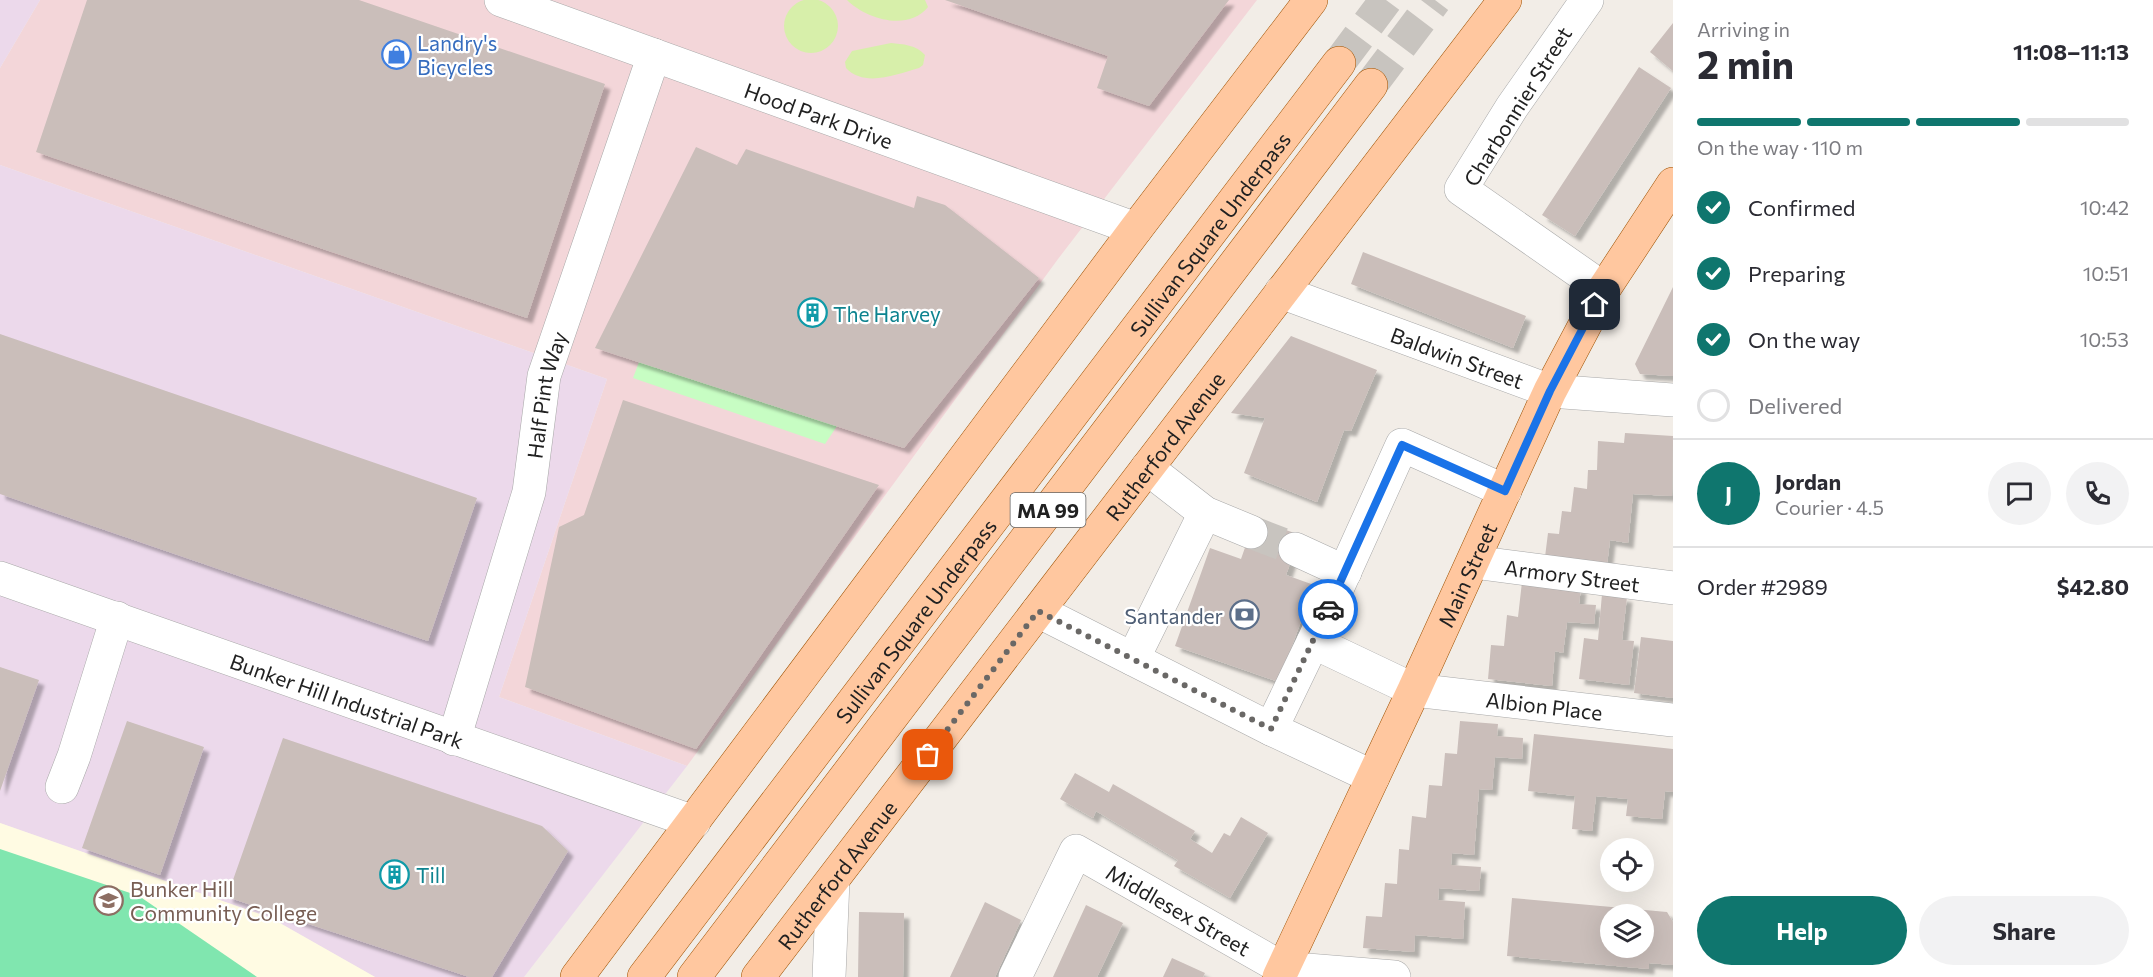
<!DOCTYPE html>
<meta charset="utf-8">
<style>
body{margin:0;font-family:Commissioner,sans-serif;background:#f2f2f3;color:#2b2b33;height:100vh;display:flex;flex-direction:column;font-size:22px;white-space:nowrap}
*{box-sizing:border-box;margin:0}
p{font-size:20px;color:#7c7c81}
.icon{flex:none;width:33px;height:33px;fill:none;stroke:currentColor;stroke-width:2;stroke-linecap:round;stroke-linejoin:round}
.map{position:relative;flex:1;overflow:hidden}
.details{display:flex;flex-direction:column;background:#fff;width:480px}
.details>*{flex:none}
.fabs{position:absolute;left:1600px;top:838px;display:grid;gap:12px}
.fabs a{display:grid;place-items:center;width:54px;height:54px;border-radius:50%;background:#fff;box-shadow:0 6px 24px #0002;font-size:30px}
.pin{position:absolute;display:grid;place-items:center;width:51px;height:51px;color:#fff;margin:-26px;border-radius:12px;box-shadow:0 3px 9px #0006}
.courier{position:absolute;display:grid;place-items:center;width:60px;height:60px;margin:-30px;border:4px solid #1a73e8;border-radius:50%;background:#fff;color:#222;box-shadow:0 2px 8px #0007}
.head em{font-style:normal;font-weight:700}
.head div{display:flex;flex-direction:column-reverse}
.head{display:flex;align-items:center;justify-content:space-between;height:102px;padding:0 24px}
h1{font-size:39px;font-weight:700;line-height:45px}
.bar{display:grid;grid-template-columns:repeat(4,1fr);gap:9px 6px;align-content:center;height:72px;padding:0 24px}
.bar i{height:8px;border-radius:4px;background:#e1e1e2}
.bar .selected{background:#0f766e}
.bar p{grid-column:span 4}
.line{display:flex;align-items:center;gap:15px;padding:0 24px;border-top:2px solid #e1e1e2}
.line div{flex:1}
.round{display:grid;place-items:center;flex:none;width:63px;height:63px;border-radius:32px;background:#f2f2f3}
ol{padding:0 24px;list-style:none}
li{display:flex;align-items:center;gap:18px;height:66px}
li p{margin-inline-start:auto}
li .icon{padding:6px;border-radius:50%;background:#0f766e;color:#fff;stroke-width:4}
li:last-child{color:#7c7c81}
li i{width:33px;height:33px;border:3px solid #e1e1e2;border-radius:50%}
.primary-button{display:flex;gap:12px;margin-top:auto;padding:12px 24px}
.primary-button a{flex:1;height:69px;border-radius:36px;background:#0f766e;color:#fff;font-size:24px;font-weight:700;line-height:69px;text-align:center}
.primary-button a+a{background:#f2f2f3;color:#2b2b33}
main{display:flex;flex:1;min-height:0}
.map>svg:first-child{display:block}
.commercial{fill:#f3d6d9}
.industrial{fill:#ecd9eb}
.education{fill:#fffbe3}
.grass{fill:#d7efaa}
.park{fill:#c7fdc3}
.pitch{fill:#80e6af}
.building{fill:#cabeba;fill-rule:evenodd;filter:url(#shadow)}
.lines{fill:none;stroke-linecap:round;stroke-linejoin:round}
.minor-tunnel{stroke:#c8c4bf;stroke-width:33;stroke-dasharray:33 16;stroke-linecap:butt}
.major-tunnel{stroke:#c8c4bf;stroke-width:33;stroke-dasharray:33 16;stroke-linecap:butt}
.minor-casing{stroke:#a8a8a8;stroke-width:34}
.major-casing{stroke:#9e5100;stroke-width:34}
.minor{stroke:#fff;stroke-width:33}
.major{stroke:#ffc79f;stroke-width:33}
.done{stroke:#6a6866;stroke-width:6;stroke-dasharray:0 10.8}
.route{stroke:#1a73e8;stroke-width:8}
.labels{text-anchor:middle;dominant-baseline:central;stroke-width:4.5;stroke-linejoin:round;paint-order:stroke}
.shield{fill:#fff;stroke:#646464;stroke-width:1.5}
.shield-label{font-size:20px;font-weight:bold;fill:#212121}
.shop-label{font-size:21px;fill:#366cbe;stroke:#fff;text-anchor:start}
.street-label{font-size:21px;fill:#212121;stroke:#fff}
.culture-label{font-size:21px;fill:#0d838f;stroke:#fff;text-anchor:start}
.service-label{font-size:21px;fill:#4e5e75;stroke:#fff;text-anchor:end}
.education-label{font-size:21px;fill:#785e54;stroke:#fff;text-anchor:start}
</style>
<main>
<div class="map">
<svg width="1673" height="977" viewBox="0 0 1673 977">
<defs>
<filter id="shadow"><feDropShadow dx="5.5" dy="5.5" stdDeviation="1.5" flood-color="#0004"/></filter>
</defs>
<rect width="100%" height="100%" fill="#f2ede7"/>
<path class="commercial" d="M40,0H1257L1058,259L687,766L499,697L607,379L0,165V68Z"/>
<path class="industrial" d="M0,0H40L0,68Z
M0,165L607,379L499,697L687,766L524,977H375L271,918L0,823Z"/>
<path class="education" d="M0,823L271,918L375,977H0Z"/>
<path class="grass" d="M784 26a27 27 0 1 1 54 0a27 27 0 1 1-54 0Z
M847,0H925L928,7C908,32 866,19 847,0Z
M891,43C902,44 917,45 925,55L923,65L919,68C897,74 865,88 846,68L845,62L852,51Z"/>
<path class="park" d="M639,362L837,426L825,444L633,378Z"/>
<path class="pitch" d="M0,849L139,896L257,977H0Z"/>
<path class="building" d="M87,0H359L605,84L527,318L36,152Z
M945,0H1229L1149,106L1097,88L1108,56Z
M1673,23V71L1650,52Z
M1639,67L1671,88L1575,236L1542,215Z
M696,147L737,165L746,149L914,208L917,196L945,205L1039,278L904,448L595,348Z
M1363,252L1526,316L1513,348L1351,284Z
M1673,287V376L1640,374L1635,364Z
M0,334L477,498L428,641L0,494Z
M1291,336L1377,370L1351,431L1344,430L1317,502L1244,473L1265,418L1231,413Z
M623,400L879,485L696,749L525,687L559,527L584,515Z
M1625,433L1673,436L1672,496L1633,494L1628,543L1610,540L1607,565L1545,557L1548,533L1559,534L1562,511L1571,512L1574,487L1587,489L1588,470H1597L1598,441L1624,443Z
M1255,519L1300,535L1286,575L1314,585L1279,682L1175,646L1210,548L1241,559Z
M1522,582L1581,588L1579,604L1596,605L1594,624L1567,622L1563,653L1555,651L1552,686L1488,679L1491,645L1504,646L1507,615L1518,617Z
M1602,594L1627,597L1622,640L1634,641L1629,685L1579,679L1584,638L1598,640Z
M1641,637L1673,641V698L1634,693Z
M0,667L39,680L0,791Z
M127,721L204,747L160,875L82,848Z
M1460,721L1498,724L1497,736L1523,738L1522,759L1495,757L1492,790L1479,789L1474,855L1452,853L1451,865L1481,867L1479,891L1439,888L1438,900L1465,902L1463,939L1415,935L1414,952L1363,948L1366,916L1382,917L1385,883L1397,884L1399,849L1409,850L1412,816L1426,818L1429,785L1442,786L1445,753L1457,754Z
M1534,734L1673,749V792L1665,791L1662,819L1626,816L1628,799L1596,796L1592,831L1572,829L1575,796L1528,791Z
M283,738L542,826L568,851L492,977H469L227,897Z
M1075,773L1109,792L1113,784L1195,831L1190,839L1212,853L1224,833L1230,836L1241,817L1268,833L1230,898L1174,866L1178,860L1096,811L1093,818L1060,799Z
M1512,898L1667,912L1673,922V965L1649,963V969L1507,956ZM1611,915H1644V948H1611Z
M985,902L1021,920L995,977H950Z
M1086,905L1123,923L1097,977H1053Z
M859,912L904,913L903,977H858Z
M1172,958L1205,973L1203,977H1163Z"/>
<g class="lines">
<path class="minor-tunnel" d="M1251,532L1295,549"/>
<path class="major-tunnel" d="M1339,63L1386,0
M1371,85L1435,0"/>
<defs>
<g id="minor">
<path id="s1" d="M501,0L1136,229"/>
<path d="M1587,0L1512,107L1461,189L1604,289"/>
<path id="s2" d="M1281,292L1550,391L1673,400"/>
<path d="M1147,468L1205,513L1251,532"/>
<path id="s3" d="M1505,491L1402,445L1313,642L1414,690L1673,720"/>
<path d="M1295,549L1345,572"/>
<path id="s4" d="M1473,562L1673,588"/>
<path id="s5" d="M0,578L694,822"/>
<path d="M1038,611L1271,729"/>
<path d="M1313,642L1271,729L1373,777"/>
<path d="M1133,659L1205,513"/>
<path id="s6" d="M454,739L529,492L544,376L654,55"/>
<path d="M62,787L74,756L117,618"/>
<path d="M829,977L833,880"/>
<path id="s7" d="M1015,977L1076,851L1282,968L1394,977"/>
</g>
<g id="major">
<path d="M577,977L1136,229L1311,0"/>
<path id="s8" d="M644,977L1339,63"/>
<path d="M694,977L1371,85"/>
<path id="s9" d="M758,977L1505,0"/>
<path id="s10" d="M1279,977L1414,690L1550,391L1604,289L1673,184"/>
</g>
</defs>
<use href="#minor" class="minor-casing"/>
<use href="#major" class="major-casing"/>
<use href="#minor" class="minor"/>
<use href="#major" class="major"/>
</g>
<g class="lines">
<path class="done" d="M928,755L1038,611L1271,729L1328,609"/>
<path class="route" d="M1328,609L1402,445L1505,491L1550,391L1595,305"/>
</g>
<defs>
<symbol id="shop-ring" viewBox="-11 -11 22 22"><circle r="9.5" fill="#fff" stroke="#3f7fe0" stroke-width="1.5"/><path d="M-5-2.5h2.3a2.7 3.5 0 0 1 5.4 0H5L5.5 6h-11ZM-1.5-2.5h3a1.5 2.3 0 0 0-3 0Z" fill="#3f7fe0"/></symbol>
<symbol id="building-ring" viewBox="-11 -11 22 22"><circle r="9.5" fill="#fff" stroke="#0f9aa8" stroke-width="1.5"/><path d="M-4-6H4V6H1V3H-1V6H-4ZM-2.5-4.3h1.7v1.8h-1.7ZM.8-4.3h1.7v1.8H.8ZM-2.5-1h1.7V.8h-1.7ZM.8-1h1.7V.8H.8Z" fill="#0f9aa8"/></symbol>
<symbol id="bank-ring" viewBox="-11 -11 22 22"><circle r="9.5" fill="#fff" stroke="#5c6f8a" stroke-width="1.5"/><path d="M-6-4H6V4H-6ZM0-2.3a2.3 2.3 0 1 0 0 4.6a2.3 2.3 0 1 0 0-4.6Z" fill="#5c6f8a"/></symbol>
<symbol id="university-ring" viewBox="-11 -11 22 22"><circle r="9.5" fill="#fff" stroke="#8d6e63" stroke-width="1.5"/><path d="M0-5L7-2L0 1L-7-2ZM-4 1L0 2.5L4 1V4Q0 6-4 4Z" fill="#8d6e63"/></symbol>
</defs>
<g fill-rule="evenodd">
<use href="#shop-ring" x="380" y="38" width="33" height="33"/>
<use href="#building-ring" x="796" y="296" width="33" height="33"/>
<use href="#bank-ring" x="1228" y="598" width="33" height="33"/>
<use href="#building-ring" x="378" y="858" width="33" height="33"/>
<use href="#university-ring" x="92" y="884" width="33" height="33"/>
</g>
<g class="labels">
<rect class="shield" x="1010.5" y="493" width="75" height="34" rx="4.5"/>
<g class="shield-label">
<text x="1048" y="510">MA 99</text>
</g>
<g class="shop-label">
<text x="417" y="42">Landry's<tspan x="417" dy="24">Bicycles</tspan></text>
</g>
<g class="street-label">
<text transform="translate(1517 106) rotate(-58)">Charbonnier Street</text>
<text stroke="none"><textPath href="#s1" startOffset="338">Hood Park Drive</textPath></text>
<text stroke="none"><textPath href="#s8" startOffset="934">Sullivan Square Underpass</textPath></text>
<text stroke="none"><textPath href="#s2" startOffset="188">Baldwin Street</textPath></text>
<text stroke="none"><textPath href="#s6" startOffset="357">Half Pint Way</textPath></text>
<text stroke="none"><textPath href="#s9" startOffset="669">Rutherford Avenue</textPath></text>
<text stroke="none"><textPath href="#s10" startOffset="444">Main Street</textPath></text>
<text stroke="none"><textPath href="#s4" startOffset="100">Armory Street</textPath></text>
<text stroke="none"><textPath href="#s8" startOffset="448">Sullivan Square Underpass</textPath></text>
<text stroke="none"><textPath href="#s5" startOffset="368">Bunker Hill Industrial Park</textPath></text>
<text stroke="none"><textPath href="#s3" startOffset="572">Albion Place</textPath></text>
<text stroke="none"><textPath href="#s9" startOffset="129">Rutherford Avenue</textPath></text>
<text stroke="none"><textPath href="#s7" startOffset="258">Middlesex Street</textPath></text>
</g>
<g class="culture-label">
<text x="833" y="313">The Harvey</text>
<text x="416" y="874">Till</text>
</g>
<g class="service-label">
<text x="1223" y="615">Santander</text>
</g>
<g class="education-label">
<text x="130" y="888">Bunker Hill<tspan x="130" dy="24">Community College</tspan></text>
</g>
</g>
</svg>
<div class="fabs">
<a><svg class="icon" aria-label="locate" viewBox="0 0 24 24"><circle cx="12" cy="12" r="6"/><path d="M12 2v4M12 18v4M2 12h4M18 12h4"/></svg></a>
<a><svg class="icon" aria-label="layers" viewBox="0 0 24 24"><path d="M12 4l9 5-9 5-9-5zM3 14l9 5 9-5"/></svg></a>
</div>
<div class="pin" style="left:928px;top:755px;background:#ea580c"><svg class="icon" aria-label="bag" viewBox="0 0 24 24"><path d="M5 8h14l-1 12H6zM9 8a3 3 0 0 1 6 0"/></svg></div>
<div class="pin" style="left:1595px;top:305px;background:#1f2937"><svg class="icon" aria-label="home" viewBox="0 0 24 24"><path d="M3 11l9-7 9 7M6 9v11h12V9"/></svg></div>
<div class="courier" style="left:1328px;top:609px"><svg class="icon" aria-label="car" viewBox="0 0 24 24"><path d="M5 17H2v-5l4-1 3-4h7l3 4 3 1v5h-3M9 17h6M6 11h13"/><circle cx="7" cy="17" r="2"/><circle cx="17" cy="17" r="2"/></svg></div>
</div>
<section class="details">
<div class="head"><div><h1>2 min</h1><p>Arriving in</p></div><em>11:08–11:13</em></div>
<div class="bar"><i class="selected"></i><i class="selected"></i><i class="selected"></i><i></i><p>On the way · 110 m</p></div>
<ol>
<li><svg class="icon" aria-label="check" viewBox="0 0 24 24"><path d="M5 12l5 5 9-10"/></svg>Confirmed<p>10:42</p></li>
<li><svg class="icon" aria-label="check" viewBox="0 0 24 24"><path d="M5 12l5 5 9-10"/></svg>Preparing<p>10:51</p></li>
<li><svg class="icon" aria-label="check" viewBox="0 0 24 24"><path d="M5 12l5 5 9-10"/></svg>On the way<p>10:53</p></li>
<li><i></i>Delivered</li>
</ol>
<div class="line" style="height:108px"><b class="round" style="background:#0f766e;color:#fff">J</b><div><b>Jordan</b><p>Courier · 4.5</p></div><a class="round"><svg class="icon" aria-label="chat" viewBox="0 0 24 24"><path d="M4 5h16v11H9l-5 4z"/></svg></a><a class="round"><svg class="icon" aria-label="phone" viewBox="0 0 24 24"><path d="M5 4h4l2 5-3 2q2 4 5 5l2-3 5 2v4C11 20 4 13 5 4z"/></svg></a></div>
<div class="line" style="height:78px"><div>Order #2989</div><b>$42.80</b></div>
<div class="primary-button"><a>Help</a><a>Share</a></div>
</section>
</main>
